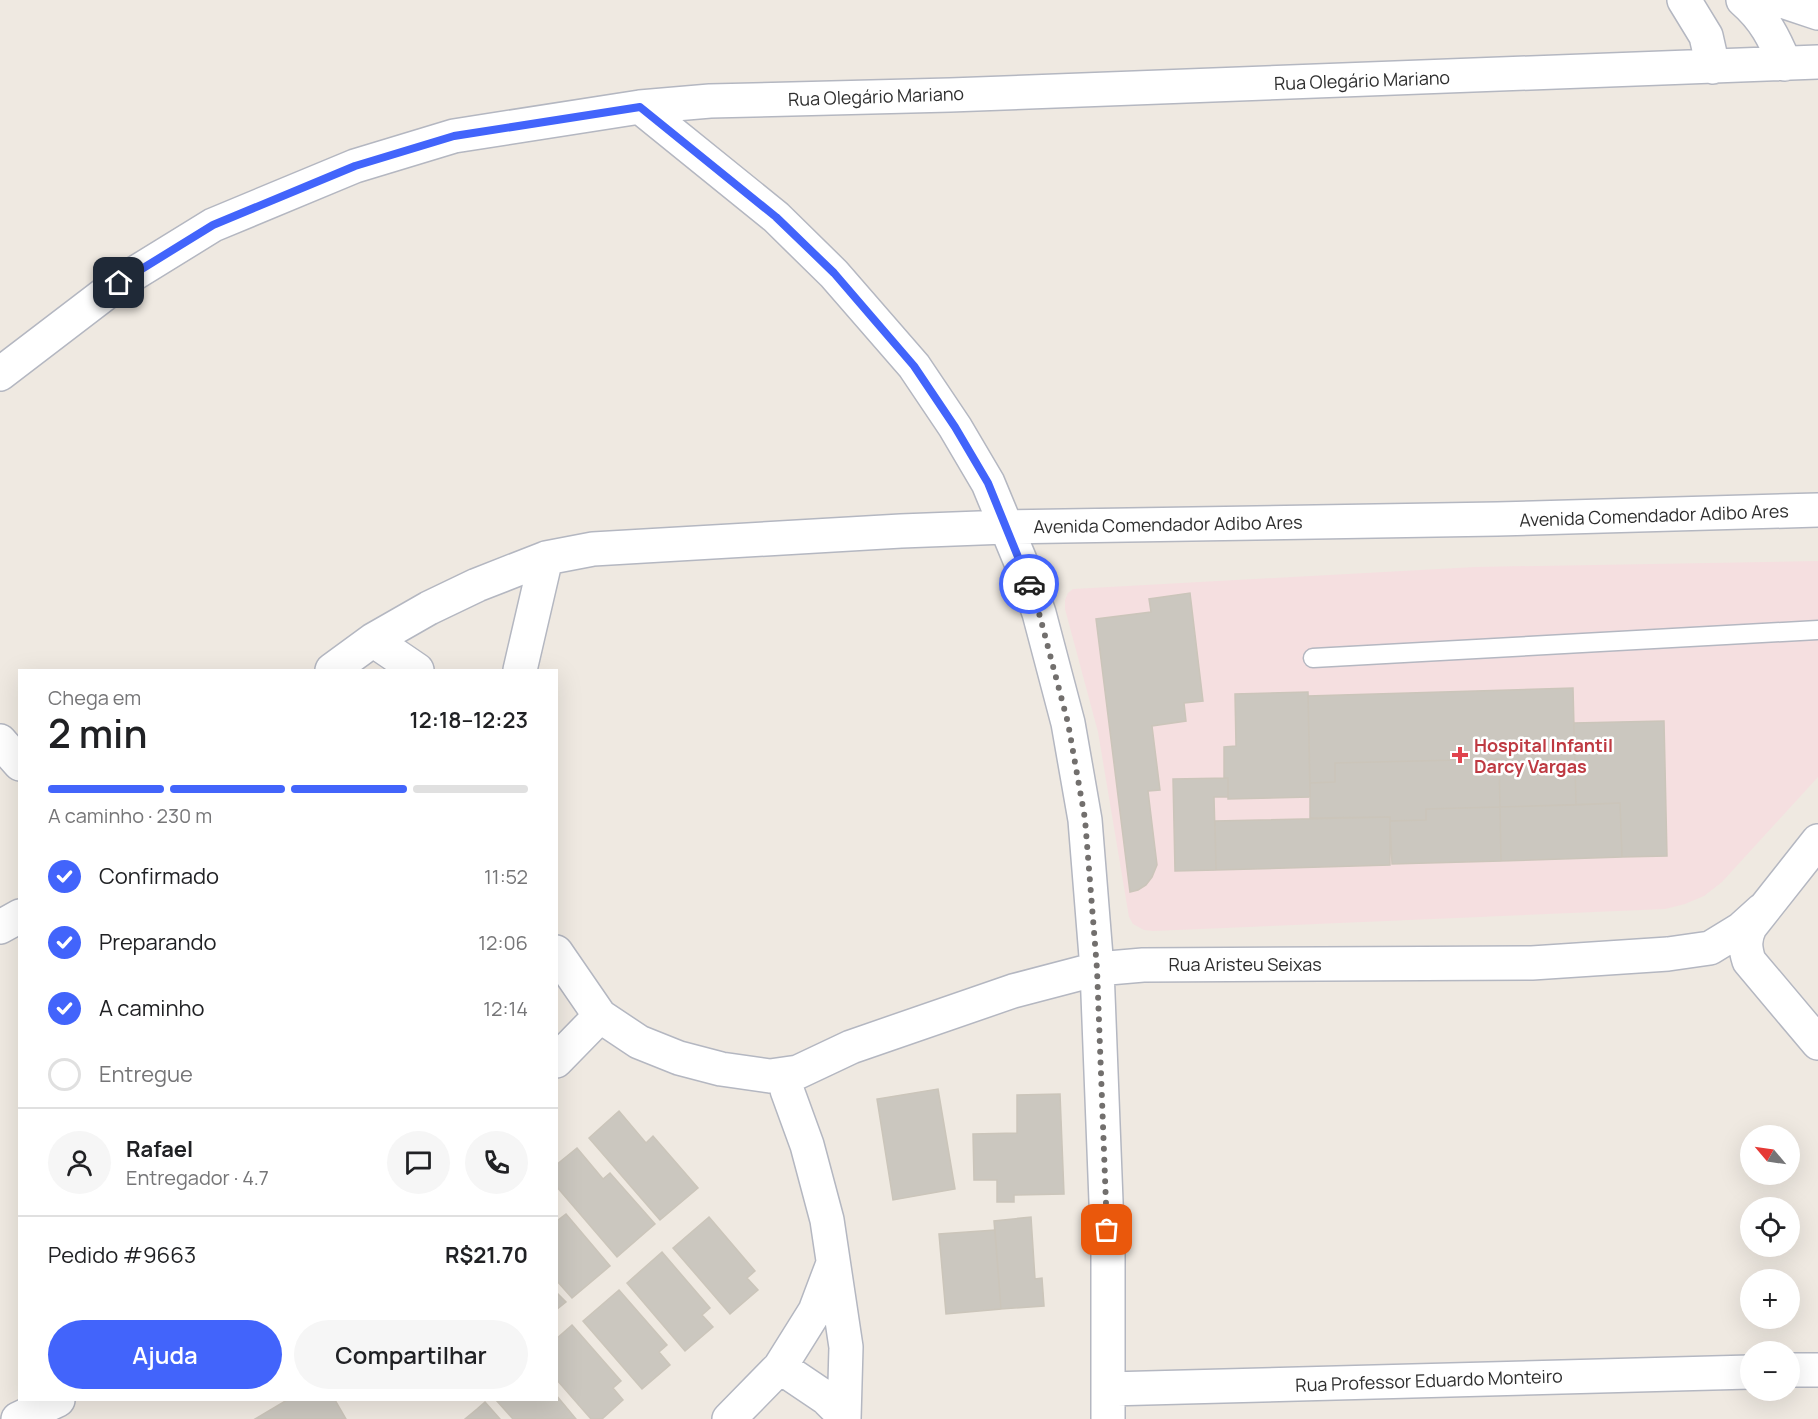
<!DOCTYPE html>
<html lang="pt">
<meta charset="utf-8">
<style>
body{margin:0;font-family:Manrope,sans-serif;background:#f6f6f6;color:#202124;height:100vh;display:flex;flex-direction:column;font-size:22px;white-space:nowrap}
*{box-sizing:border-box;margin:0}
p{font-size:20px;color:#757577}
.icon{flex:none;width:33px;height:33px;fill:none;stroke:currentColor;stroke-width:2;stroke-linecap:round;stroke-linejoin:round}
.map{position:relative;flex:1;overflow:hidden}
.details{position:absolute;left:18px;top:669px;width:540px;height:732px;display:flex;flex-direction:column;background:#fff;border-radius:0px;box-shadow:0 6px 24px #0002}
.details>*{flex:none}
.needle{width:39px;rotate:299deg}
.buttons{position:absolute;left:1740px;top:1125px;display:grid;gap:12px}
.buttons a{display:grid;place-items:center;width:60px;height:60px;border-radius:50%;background:#fff;box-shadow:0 6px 24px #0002;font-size:30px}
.pin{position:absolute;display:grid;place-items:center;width:51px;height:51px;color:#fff;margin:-26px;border-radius:12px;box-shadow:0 3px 9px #0006}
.courier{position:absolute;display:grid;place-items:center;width:60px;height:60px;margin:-30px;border:4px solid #4264fb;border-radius:50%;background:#fff;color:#222;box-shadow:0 2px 8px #0007}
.head em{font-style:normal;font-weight:600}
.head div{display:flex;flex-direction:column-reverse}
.head{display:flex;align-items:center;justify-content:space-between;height:102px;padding:0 30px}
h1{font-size:39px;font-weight:600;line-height:45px}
.bar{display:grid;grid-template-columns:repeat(4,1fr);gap:9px 6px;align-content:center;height:72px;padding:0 30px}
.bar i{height:8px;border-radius:4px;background:#e0e0e0}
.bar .on{background:#4264fb}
.bar p{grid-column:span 4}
.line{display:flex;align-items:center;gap:15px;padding:0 30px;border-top:2px solid #e0e0e0}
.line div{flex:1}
.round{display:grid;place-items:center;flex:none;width:63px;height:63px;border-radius:32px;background:#f6f6f6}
ol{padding:0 30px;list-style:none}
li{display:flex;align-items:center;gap:18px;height:66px}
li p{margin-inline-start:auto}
li .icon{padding:6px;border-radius:50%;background:#4264fb;color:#fff;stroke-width:4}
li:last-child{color:#757577}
li i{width:33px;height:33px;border:3px solid #e0e0e0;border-radius:50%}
.action{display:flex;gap:12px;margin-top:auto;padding:12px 30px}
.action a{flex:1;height:69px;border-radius:36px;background:#4264fb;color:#fff;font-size:24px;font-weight:600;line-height:69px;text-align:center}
.action a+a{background:#f6f6f6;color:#202124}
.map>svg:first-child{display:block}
.medical{fill:#f5dfe0}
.building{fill:#cbc7bf;stroke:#cbc5ba;stroke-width:1.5}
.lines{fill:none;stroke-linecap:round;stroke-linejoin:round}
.lane-casing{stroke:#b4b7c1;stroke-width:21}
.street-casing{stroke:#b4b7c1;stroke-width:36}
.lane{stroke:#fff;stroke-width:18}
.street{stroke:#fff;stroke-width:33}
.done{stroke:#726f6d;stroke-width:6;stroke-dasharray:0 10.8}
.route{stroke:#4264fb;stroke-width:8}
.health-dot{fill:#e0444e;stroke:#fff;stroke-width:2}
.labels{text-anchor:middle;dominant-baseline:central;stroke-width:5;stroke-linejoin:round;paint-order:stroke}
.street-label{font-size:18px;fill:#2e2e2e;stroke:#fff}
.health-label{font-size:18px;font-weight:bold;fill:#be3a42;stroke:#fff;text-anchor:start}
</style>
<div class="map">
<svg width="1818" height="1419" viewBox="0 0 1818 1419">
<rect width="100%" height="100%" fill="#efe9e1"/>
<path class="medical" d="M1818,561V777L1722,882L1704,896L1685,904L1665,909L1153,931L1144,930L1133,924L1129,917L1098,732L1065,609V600L1068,593L1073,589L1475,567Z"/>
<path class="building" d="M1190,593L1203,701L1184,703L1186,721L1152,726L1160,790L1148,791L1157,865L1152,877L1146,885L1138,890L1130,892L1096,619L1151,612L1149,599Z
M1573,688L1576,805L1500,807L1499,759L1335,763V782L1310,783L1308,696Z
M1308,692L1310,797L1228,799V778H1224V747L1236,746L1235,694Z
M1664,721L1667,856L1622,857L1620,803L1576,805L1574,723Z
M1499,759L1500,807L1426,809V820L1390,821V817L1310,818V783L1335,782V763Z
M1228,778V797H1214L1216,870L1175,871L1173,779Z
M1620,803L1622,857L1501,861L1500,807Z
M1500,807L1501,861L1392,864L1390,821L1426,820V809Z
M1390,817V865L1216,870L1215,821Z
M938,1089L955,1189L893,1200L877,1099Z
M1060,1094L1064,1194L1014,1195V1202H997V1180H974L973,1134L1017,1133V1095Z
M619,1111L646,1143L653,1136L698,1188L660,1220L589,1138Z
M577,1148L603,1179L610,1173L655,1224L617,1257L556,1186V1165Z
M566,1214L610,1266L572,1298L556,1280V1218L558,1220Z
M709,1217L755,1271L747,1278L758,1290L730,1314L673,1248Z
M1031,1217L1035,1279L1042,1278L1044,1306L1001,1309L994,1221Z
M995,1230L1001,1309L946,1314L939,1234Z
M662,1252L710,1308L702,1315L713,1327L685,1351L627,1283Z
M619,1290L667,1345L659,1352L670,1365L642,1389L583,1321Z
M556,1292L566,1302L556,1310Z
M572,1325L621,1381L613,1388L623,1400L602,1419H591L556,1379V1339Z
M556,1395L576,1419H513L496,1400H556Z
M287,1400H335L346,1419H255Z
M485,1402L500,1419H465L477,1409Z"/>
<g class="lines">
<defs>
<path id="lane" d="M1313,658L1818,630"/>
<path id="street" d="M1684,0L1706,36L1713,67
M1743,0C1765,19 1774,38 1785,64
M1779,0L1818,13
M640,107L776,217L834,274L914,366L955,427L988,483L1022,565L1039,613L1068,723L1085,820L1097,969L1108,1253V1419
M0,374L119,283L213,225L355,166L454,136L640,107L710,101L950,95L1818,62
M373,640L417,670
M332,670L373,640L429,608L477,585L546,558L593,549L901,531L1006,527L1497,519L1818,510
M520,670L546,558
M0,741L20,764
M1818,841L1750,927C1744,940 1745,948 1749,961L1818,1043
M0,927L20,916
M556,952L600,1016L639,1042L679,1058L721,1069L770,1076L798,1072L851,1047L1013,991L1097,969L1143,965L1532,963L1668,954L1710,948L1741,929L1762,910
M556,1061L600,1016
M787,1090L807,1145L827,1220L846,1347L844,1419
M780,1367L826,1398L844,1416
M1790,1370H1818
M1108,1389L1750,1372
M18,1419L58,1400
M729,1419L780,1367L815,1311L832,1266"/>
</defs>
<use href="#lane" class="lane-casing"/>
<use href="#street" class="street-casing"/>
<use href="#lane" class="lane"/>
<use href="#street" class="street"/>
</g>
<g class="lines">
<path class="done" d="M1029,584L1039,613L1068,723L1085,819L1097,969L1107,1230"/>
<path class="route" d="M119,283L213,225L355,166L454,136L640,107L776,217L834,273L914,366L955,427L988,483L1029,584"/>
</g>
<path class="health-dot" d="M1457 746h6v6h6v6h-6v6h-6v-6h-6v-6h6z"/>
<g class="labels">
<g class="street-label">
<text transform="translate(1362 80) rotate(-2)">Rua Olegário Mariano</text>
<text transform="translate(876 96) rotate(-2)">Rua Olegário Mariano</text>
<text transform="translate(1654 515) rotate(-2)">Avenida Comendador Adibo Ares</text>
<text transform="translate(1168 524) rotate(-1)">Avenida Comendador Adibo Ares</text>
<text x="1245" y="964">Rua Aristeu Seixas</text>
<text transform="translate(1429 1380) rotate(-2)">Rua Professor Eduardo Monteiro</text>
</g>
<g class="health-label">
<text x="1474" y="745">Hospital Infantil<tspan x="1474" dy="21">Darcy Vargas</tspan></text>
</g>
</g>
</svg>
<div class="buttons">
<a><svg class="needle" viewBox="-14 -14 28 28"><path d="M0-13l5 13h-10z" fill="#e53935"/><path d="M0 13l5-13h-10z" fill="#757577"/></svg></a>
<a><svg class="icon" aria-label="locate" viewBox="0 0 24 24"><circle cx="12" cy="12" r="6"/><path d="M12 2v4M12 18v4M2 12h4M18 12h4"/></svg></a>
<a>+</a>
<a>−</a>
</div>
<div class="pin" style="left:1107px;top:1230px;background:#ea580c"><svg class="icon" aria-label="bag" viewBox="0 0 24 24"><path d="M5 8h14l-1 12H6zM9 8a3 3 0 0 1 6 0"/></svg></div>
<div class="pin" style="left:119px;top:283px;background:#1f2937"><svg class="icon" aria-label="home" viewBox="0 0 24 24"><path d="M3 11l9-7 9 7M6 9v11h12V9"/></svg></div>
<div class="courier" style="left:1029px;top:584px"><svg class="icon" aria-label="car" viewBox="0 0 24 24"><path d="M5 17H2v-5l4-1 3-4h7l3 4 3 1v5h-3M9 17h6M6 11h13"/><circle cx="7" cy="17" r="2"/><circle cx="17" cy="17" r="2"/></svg></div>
<section class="details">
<div class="head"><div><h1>2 min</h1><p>Chega em</p></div><em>12:18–12:23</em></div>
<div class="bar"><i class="on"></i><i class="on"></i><i class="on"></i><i></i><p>A caminho · 230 m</p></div>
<ol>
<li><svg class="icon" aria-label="check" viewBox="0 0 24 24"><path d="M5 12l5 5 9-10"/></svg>Confirmado<p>11:52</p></li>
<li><svg class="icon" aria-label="check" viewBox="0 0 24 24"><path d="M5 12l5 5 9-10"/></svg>Preparando<p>12:06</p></li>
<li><svg class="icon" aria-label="check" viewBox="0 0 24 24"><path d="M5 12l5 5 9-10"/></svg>A caminho<p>12:14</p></li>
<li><i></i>Entregue</li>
</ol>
<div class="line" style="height:108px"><a class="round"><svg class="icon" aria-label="person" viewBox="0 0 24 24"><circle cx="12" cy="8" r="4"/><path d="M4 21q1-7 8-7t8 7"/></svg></a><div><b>Rafael</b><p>Entregador · 4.7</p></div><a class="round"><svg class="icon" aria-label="chat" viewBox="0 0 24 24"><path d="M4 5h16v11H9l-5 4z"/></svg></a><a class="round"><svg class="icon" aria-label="phone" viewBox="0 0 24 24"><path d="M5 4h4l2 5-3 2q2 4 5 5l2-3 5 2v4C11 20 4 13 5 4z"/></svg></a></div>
<div class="line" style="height:78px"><div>Pedido #9663</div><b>R$21.70</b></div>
<div class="action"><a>Ajuda</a><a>Compartilhar</a></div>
</section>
</div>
